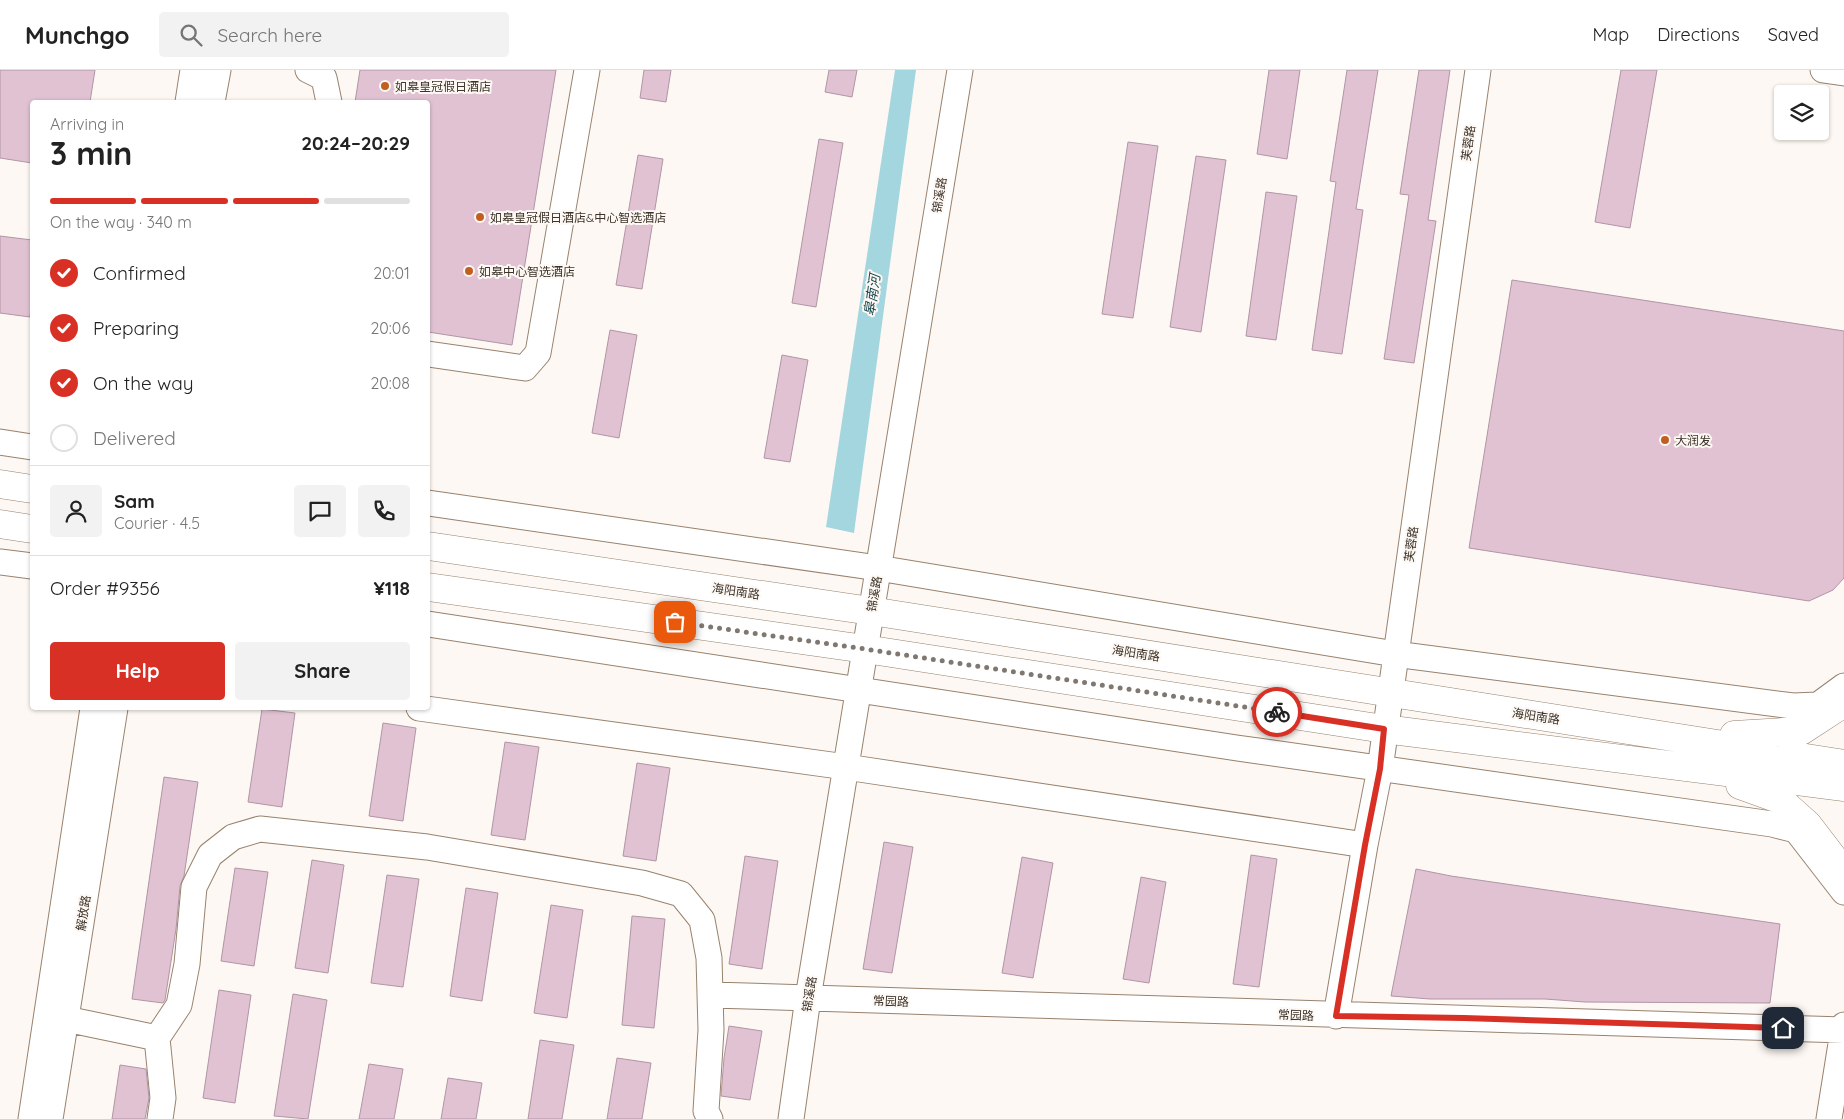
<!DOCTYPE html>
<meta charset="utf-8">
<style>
body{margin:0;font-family:Quicksand,"Noto Sans SC",sans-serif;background:#f2f2f2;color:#222;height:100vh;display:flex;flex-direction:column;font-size:19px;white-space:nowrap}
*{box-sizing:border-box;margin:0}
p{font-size:16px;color:#767676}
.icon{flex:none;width:28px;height:28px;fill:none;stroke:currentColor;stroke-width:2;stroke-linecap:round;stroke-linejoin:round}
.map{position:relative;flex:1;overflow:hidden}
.sheet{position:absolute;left:30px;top:30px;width:400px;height:610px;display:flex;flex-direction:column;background:#fff;border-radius:5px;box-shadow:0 1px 4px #0004}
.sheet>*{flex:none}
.controls{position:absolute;left:1774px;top:15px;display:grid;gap:10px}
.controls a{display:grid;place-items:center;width:55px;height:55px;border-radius:5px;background:#fff;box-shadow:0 1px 4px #0004;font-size:25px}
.pin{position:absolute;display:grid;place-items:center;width:42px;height:42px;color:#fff;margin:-21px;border-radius:10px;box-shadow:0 2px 8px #0006}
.courier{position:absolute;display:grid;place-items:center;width:50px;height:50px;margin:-25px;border:4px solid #d93025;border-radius:50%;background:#fff;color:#222;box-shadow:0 1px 6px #0007}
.summary em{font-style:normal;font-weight:700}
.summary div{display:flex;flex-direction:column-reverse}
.summary{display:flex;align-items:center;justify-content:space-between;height:85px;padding:0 20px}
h1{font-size:32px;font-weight:700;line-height:38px}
.bar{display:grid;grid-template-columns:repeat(4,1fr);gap:8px 5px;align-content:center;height:60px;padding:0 20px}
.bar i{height:6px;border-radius:4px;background:#e0e0e0}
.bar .selected{background:#d93025}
.bar p{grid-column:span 4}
.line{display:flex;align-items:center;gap:12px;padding:0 20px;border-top:1px solid #e0e0e0}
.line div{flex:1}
.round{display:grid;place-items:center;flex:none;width:52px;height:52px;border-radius:5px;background:#f2f2f2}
ol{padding:0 20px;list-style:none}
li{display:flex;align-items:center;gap:15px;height:55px}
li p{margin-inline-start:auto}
li .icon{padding:5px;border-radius:50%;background:#d93025;color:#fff;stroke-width:4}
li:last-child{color:#767676}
li i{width:28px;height:28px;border:2px solid #e0e0e0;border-radius:50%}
.primary-button{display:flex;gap:10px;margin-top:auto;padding:10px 20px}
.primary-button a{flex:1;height:58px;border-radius:5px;background:#d93025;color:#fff;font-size:20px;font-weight:700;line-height:58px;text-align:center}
.primary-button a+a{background:#f2f2f2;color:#222}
header{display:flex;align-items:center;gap:30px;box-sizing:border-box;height:70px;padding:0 25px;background:#fff;border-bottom:1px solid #e0e0e0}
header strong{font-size:24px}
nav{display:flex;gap:28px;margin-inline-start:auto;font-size:18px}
.search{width:350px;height:45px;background:#f2f2f2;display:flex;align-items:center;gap:12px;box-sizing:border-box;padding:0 18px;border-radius:5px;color:#767676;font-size:19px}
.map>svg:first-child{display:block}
.water{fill:#a4d6df}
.building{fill:#e0c2d3;stroke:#b195a5}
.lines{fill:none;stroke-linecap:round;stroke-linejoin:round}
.minor-casing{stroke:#98826e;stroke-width:27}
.major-casing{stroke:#98826e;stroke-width:29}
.minor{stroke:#fff;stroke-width:25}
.major{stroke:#fff;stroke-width:28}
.done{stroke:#807870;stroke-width:5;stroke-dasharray:0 9}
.route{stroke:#d93025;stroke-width:6}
.poi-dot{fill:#c15f23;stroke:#fdf8f3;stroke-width:2}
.labels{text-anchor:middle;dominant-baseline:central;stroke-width:4;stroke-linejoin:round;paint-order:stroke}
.poi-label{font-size:12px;fill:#3c332a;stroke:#fdf8f3;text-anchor:start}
.street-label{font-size:12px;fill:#3c332a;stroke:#fdf8f3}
.water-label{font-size:14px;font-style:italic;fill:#19464d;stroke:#fdf8f3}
</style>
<header>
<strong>Munchgo</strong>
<div class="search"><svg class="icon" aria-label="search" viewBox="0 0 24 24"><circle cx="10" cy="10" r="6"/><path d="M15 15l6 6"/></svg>Search here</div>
<nav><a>Map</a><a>Directions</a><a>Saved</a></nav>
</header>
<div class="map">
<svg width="1844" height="1049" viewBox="0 0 1844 1049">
<rect width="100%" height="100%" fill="#fdf8f3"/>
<path class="water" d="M895,0H916L854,463L826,457Z"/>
<path class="building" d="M0,0H95L90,32H32V93L0,88Z
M360,0H556L512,275L428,262V32H355Z
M644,0H671L666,32L640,28Z
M829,0H857L852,27L825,22Z
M1269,0H1300L1287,89L1257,84Z
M1347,0H1378L1356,139L1363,140L1342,284L1312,280L1336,112L1330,111Z
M1419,0H1450L1428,150L1436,151L1414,293L1384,289L1409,125L1400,124Z
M1621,0H1657L1630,158L1595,152Z
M819,69L843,73L816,237L792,233Z
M1128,72L1158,76L1133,248L1102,244Z
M638,85L663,89L642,219L616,215Z
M1196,86L1226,90L1201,262L1170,257Z
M1266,122L1297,126L1276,270L1246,266Z
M0,166L32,170V227L30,247L0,243Z
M1512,210L1844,261V508L1833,520L1809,531L1469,478Z
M610,260L637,265L619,368L592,363Z
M782,285L808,290L790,392L764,388Z
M262,639L295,643L282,737L248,732Z
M383,653L416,658L403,751L369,746Z
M505,672L539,677L525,770L491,765Z
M637,693L670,698L656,791L623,786Z
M164,707L198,712L184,806L180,816L176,859L165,930L163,933L132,929Z
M884,772L913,777L892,903L863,899Z
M1251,785L1277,789L1259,917L1233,914Z
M745,786L778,791L762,899L729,894Z
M1022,787L1053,793L1033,908L1002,903Z
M312,790L344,795L328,903L295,898Z
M235,798L268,802L254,896L221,891Z
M1416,799L1451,806L1780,854L1770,933L1585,932L1545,929H1430L1391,926Z
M387,805L419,809L403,917L371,913Z
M1141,807L1166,812L1149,913L1123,909Z
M466,818L498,823L482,931L450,926Z
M551,835L583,840L567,948L534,943Z
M632,846L665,849L654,958L622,955Z
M219,920L251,925L235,1033L203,1028Z
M293,924L327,930L308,1049L274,1046Z
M729,956L762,961L750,1030L721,1026L724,988Z
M540,970L574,975L562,1049H528Z
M617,988L651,993L642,1049H607Z
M369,994L403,999L394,1049H359Z
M120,995L146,999L149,1028L145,1049H112Z
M448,1008L482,1013L476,1049H441Z"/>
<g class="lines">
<defs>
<path id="minor" d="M308,0L324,8L329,32
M1823,0L1844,3
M188,32L193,0
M212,32L218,0
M428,284L525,298L538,283L587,0
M0,372L32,377
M428,433L878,498L1395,584L1793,636L1818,635L1844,616
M0,492L32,496
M428,554L1237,678L1772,754L1796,760L1844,822
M419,638L846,697L1365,775
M712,925C1089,937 1466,949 1844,960
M1336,946L1365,775L1380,699L1478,0
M49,948L66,949L157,968
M31,1049L93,638
M50,1049L115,638
M160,1049L163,1028L157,968L179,935L187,894L194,817L210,785L233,767L260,759L427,777L642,813L681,824L702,850L709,888L711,960L706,1041L710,1049
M791,1049L808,928L960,0
M1829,1049L1844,955"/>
<path id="major" d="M0,414L32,419
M0,454L32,459
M428,476L871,541L1844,694
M428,517L865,579L1384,659L1844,717
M1734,665L1801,661L1844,633
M1740,715L1779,729L1808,755L1844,802"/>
</defs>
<use href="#minor" class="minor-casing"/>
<use href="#major" class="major-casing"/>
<use href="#minor" class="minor"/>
<use href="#major" class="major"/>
</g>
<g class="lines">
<path class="done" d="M675,552L865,579L1277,642"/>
<path class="route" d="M1277,642L1384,659L1380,699L1365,775L1336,946L1464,948L1783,958"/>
</g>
<g class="poi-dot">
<circle cx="385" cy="16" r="5"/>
<circle cx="480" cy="147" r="5"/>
<circle cx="469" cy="201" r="5"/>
<circle cx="1665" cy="370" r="5"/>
</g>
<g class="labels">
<g class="poi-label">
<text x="395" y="16">如皋皇冠假日酒店</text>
<text x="490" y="147">如皋皇冠假日酒店&amp;中心智选酒店</text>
<text x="479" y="201">如皋中心智选酒店</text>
<text x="1675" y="370">大润发</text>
</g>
<g class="street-label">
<text transform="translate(1468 73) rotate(-82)">芙蓉路</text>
<text transform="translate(939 125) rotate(-81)">锦溪路</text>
<text transform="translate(1411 474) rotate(-82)">芙蓉路</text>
<text transform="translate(736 521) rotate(8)">海阳南路</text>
<text transform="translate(874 524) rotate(-80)">锦溪路</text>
<text transform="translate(1136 583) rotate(9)">海阳南路</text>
<text transform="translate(1536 646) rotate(9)">海阳南路</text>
<text transform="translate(83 843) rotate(-81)">解放路</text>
<text transform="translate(809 924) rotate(-81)">锦溪路</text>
<text transform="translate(891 931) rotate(2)">常园路</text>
<text transform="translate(1296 945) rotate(2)">常园路</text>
</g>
<g class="water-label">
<text transform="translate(872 225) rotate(-82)">皋南河</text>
</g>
</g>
</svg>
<div class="controls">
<a><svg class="icon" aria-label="layers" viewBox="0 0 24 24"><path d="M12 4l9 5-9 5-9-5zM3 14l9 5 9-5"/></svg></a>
</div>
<div class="pin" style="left:675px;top:552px;background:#ea580c"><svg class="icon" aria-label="bag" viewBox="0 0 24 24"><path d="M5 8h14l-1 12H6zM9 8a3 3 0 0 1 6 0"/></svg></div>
<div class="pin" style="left:1783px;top:958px;background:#1f2937"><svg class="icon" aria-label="home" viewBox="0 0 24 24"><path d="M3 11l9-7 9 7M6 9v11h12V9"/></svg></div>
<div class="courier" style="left:1277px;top:642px"><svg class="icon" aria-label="bike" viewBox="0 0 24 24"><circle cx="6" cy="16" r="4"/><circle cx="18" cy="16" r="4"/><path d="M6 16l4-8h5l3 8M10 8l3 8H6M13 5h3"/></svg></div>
<section class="sheet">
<div class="summary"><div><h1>3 min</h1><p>Arriving in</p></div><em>20:24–20:29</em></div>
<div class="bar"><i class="selected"></i><i class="selected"></i><i class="selected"></i><i></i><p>On the way · 340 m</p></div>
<ol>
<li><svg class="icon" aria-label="check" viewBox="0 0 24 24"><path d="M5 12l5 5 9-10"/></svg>Confirmed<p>20:01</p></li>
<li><svg class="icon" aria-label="check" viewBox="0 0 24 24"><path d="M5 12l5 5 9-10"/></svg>Preparing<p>20:06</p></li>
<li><svg class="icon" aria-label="check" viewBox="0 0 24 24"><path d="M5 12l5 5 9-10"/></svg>On the way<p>20:08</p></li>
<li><i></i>Delivered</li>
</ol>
<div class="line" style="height:90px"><a class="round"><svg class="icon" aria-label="person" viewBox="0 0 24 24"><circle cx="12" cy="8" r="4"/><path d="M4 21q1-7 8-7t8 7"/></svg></a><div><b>Sam</b><p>Courier · 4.5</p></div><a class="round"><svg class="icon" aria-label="chat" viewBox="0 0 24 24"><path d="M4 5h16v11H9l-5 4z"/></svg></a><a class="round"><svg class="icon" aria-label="phone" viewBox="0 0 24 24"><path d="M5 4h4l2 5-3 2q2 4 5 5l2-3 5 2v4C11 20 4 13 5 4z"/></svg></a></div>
<div class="line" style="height:65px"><div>Order #9356</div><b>¥118</b></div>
<div class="primary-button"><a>Help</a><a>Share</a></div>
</section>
</div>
